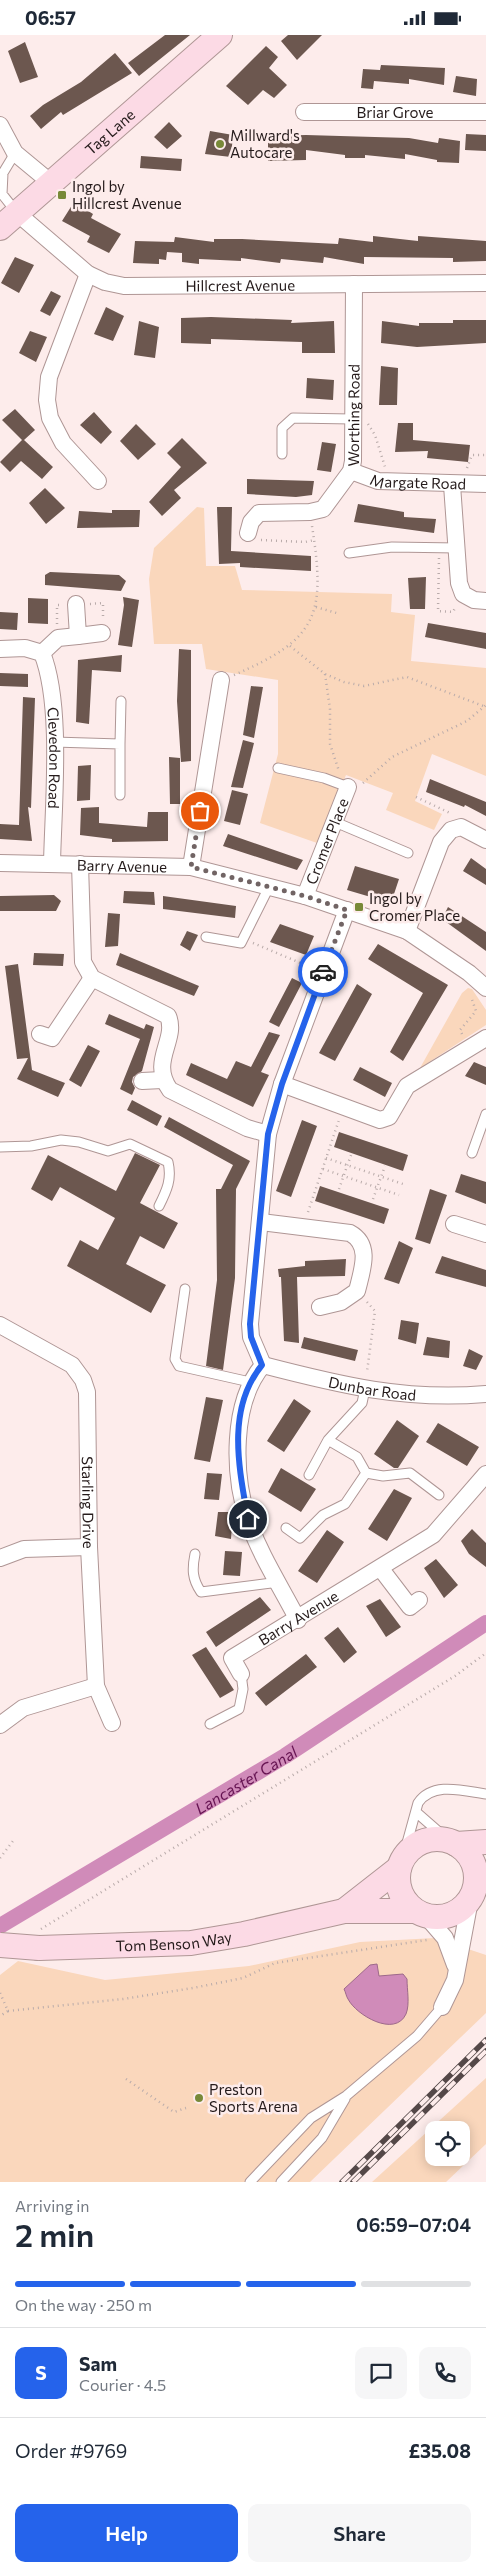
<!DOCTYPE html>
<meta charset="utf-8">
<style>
body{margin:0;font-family:Commissioner,sans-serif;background:#f6f6f7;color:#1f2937;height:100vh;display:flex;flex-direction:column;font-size:19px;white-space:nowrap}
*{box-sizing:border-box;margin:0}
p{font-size:16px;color:#747a83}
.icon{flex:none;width:28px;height:28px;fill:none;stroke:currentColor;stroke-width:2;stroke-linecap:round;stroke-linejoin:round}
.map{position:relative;height:2147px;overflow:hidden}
.drawer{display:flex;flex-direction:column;background:#fff;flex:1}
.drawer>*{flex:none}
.controls{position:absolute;left:425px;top:2086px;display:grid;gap:10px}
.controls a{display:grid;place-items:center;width:45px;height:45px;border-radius:10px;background:#fff;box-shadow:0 2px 12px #0003;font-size:25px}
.pin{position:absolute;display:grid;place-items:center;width:42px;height:42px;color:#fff;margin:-21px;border:2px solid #fff;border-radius:50%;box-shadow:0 1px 5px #0007}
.courier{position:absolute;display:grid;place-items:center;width:50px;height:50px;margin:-25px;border:4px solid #2563eb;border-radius:50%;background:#fff;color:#222;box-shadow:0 1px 6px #0007}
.head em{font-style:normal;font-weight:600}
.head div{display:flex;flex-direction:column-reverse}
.head{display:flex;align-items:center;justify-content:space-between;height:85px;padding:0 15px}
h1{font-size:32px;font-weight:600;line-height:38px}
.bar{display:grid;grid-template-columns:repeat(4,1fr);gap:8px 5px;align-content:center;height:60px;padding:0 15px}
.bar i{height:6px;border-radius:4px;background:#e0e1e3}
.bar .selected{background:#2563eb}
.bar p{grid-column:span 4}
.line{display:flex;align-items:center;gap:12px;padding:0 15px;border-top:1px solid #e0e1e3}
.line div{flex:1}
.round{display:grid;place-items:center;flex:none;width:52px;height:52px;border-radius:10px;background:#f6f6f7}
.button{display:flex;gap:10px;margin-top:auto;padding:10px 15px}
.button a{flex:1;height:58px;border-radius:10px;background:#2563eb;color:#fff;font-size:20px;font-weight:600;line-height:58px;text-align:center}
.button a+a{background:#f6f6f7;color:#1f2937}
.status{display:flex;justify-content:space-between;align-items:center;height:35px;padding:0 25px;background:#fff;direction:ltr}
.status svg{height:14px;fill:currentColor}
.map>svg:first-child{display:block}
.green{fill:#fad7bc;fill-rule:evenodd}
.water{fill:#d08bb9;stroke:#9d698a}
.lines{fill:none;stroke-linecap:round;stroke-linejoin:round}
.canal{stroke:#d08bb9;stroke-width:16}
.building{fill:#6c574f}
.lane-casing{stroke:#af9695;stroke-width:11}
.street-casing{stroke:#af9695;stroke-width:18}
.secondary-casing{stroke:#af9695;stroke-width:26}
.path{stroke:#b9abaa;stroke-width:2.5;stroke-dasharray:1 4;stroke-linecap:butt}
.lane{stroke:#fff;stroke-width:9}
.street{stroke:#fff;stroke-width:16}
.secondary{stroke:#fcdae5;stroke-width:24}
.rail-casing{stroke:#544848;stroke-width:5.5}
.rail{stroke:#fdeceb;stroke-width:4;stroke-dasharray:11;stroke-linecap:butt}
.secondary-bridge-casing{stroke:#af9695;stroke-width:26;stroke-linecap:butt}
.secondary-bridge{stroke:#fcdae5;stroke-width:24}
.done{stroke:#716464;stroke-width:5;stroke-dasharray:0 9}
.route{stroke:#2563eb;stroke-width:6}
.poi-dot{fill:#788938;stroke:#fdeceb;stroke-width:2}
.labels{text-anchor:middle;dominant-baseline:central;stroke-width:5;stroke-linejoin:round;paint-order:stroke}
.street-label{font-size:15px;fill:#251b1b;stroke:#fdeceb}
.poi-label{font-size:15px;fill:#251b1b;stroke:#fdeceb;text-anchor:start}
.water-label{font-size:16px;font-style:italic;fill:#651351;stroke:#fdeceb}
</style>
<div class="status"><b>06:57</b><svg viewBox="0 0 49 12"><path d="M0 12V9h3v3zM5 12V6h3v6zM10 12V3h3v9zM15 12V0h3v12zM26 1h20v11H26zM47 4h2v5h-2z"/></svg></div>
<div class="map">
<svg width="486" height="2147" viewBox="0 0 486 2147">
<rect width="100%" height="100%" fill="#fdeceb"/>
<path class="green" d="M197,472L204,473L206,531H235L242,555L392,559L391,577L415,580L411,626L486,633V741L432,719L415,766L442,779L434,795L386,775L393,758L346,740L317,808L260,788L278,719V645L206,634L202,609H154L149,544L154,513Z
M468,953L472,954L486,975V990L420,1033L462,958Z
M435,1903L486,1920V1978L310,2147H0V1940L18,1926L105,1945L249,1931L360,1907Z
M486,2043V2109L446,2147H372ZM434,2095H461V2122H434Z"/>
<path class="water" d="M377,1929L379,1941L403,1939L407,1944C407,1955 410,1969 406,1979C395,2003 356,1980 348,1964C346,1961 346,1958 344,1954L370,1930Z"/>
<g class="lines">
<path class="canal" id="s1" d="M0,1891L285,1721L486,1588"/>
</g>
<path class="building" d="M165,0H190L139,41L128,28Z
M288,0H322L297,25L281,6Z
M25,7L38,42L20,48L8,16Z
M266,11L278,22L269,33L287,50L274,63L263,55L248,70L226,51Z
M115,18L132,38L63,80L61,77L41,94L30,81L43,70L81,47Z
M381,30L445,33L444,50L409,44V49L374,46L373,54L361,53L363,34L380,35Z
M456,41L477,44L476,61L453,57Z
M169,87L182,101L167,114L154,102Z
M210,96L233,100L231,122L205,119Z
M466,99L486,100V116L465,115Z
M306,100L409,103L438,108L439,103L460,106L459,128L437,127V125L405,119V124L365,120V123H345V120L306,115V125L268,126V101Z
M141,121L182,124L181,136L140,133Z
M74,167L93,179L91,183L121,199L109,218L87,207L90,201L62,186Z
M373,201L418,206V201L486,206V226L453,227V223L364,222V229L324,222L323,228L281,224L280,228L241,223V226L199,224V229L182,227V218L167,217L166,225L159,224V229L133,228L135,206L174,207L175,202L214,207V204H242L338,209L339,203L373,207Z
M15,222L34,230L19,258L1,248Z
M51,256L61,261L50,281L40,276Z
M106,272L124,281L113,306L94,299Z
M211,282L292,285L291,288L334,286L335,318H302V307L211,304V309L181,308V283Z
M453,285H486V308L417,312L381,308L382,286L419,291V288H453Z
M139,286L159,292L155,323L134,320Z
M30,296L47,302L36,327L19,318Z
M381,331L398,333L397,370H379Z
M307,343L334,345L333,365L306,363Z
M15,374L35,395L24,405L53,432L42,444L21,426L10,437L0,427L22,405L2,385Z
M94,377L112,397L101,409L80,390Z
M398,388H413V405L470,410L468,427L427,423L428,416L395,417Z
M136,389L156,409L138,425L120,406Z
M182,403L207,428L174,455L181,463L162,481L149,467L181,432L167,418Z
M322,407L336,409L331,437L317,435Z
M247,444L314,446L312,460L296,462L247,459Z
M45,453L65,473L46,489L29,468Z
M358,469L404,477V482L436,484L434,498L354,487Z
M217,472H232L231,516L311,521V536L240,532V528L219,529Z
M112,475H140L139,492L77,493L79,476L112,478Z
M50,537L119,540L126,546L121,556L45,550V540Z
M426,542L425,574H410L408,543Z
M123,562L139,565L132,612L118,610L124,570Z
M28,563L48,564V589L28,588Z
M0,577L18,578L17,595L0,594Z
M428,588L486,598V614L425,602Z
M179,614L191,615V726L181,727L177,666Z
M122,620L121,637L92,635L89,689L76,687L78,625Z
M0,638L28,639V652L0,651Z
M251,651L263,652L254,703L243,700Z
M23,662L35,663L31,773L28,772L32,806L0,804V789L19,790Z
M243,705L254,708L243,753L231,752Z
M169,722L180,723V769H170Z
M91,730L90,765L77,766L78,731Z
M430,744L486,767V781L465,770L464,772L426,757Z
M232,755L248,759L240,790L224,786Z
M99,772V788L147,792L148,777H168V806L112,807V804L80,800L81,773Z
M228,799L303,825L297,835L223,811Z
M471,823L486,834V850L463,836Z
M355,831L399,844L391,868L347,855Z
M124,856L154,857L155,870L123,868Z
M54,860L61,866L56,876H0V861Z
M163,861L236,871L235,883L163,874Z
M448,872L486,897V916L442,884Z
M108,878L120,879L118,911L105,912Z
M280,889L314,901L306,920L270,907Z
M187,896L198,900L190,916L180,910Z
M378,909L448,950L403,1026L390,1017L423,958L368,924Z
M34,918L64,919L63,931L33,930Z
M120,918L199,951L194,961L116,930Z
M18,929L32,1035L65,1048L58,1062L17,1044L28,1023L17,1024L5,931Z
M292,943L302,948L279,992L269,987Z
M357,949L372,959L335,1026L319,1018Z
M109,979L144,994L146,989L154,992L142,1036L133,1042L132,1047L135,1053L132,1060L120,1054L140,1004L105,989Z
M269,997L280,1000L261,1037L269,1040L253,1072L186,1040L191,1028L227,1044L236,1026L251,1032Z
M88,1010L100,1016L81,1052L69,1045Z
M474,1027L486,1032V1050L465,1041Z
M360,1032L392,1048L385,1062L353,1045Z
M132,1065L162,1081L157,1091L127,1075Z
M169,1082L250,1126L236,1154L235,1243L223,1335L206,1331L217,1245L216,1154H221L233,1130L164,1092Z
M302,1085L317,1091L291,1162L276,1156Z
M339,1097L408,1120L403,1136L334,1112Z
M135,1118L160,1130L140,1168L178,1188L164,1214L140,1201L126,1229L166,1250L151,1278L67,1231L80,1205L98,1215L115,1183L60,1152L52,1166L31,1154L48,1120L116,1156Z
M461,1139L486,1147V1169L455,1157Z
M320,1151L389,1174L384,1189L315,1166Z
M430,1154L447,1160L430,1209L415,1204Z
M399,1206L413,1213L399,1249L384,1244Z
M442,1221L486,1235V1252L435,1238Z
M346,1224L345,1241L297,1242L299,1308L284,1306L281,1242H279L278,1234L305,1231V1226Z
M401,1285L419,1288L416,1309L398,1304Z
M304,1302L358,1315L355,1326L301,1313Z
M427,1302L450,1306L449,1323L423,1320Z
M469,1314L483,1321L476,1335L463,1331Z
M206,1362L223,1365L210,1427L194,1424Z
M294,1364L311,1376L284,1417L267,1406Z
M397,1385L419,1401L398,1433H394L374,1419Z
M438,1388L479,1412L467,1431L426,1407Z
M281,1433L316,1454L301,1477L268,1457Z
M207,1438L222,1439L219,1465L204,1464Z
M394,1454L412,1463L387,1506L368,1494Z
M218,1477H233L231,1504L215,1501Z
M472,1494L486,1508V1532L469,1519L461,1506Z
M327,1495L344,1507L317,1548L298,1536Z
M225,1516L242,1517L240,1541L223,1540Z
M436,1524L458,1550L444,1563L424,1533Z
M260,1562L271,1575L216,1612L206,1597Z
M380,1564L401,1592L386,1602L366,1571Z
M338,1592L357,1617L344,1628L324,1603Z
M206,1612L234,1655L220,1663L192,1620Z
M306,1619L317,1632L266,1671L255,1658Z"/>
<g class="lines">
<defs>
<path id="lane" d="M15,118L3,138L2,159L17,178
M282,419V393L293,383L352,384
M349,518L392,512L457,513
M54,707L120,709V760
M120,709L121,666
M278,733L324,743L348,752
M335,787L408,818
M206,902L241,908L269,852
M0,1112L31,1111L61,1105L79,1107L108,1116L130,1109L168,1127C172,1144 167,1155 159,1171
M472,1118L486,1079
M185,1254L175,1324L179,1331L250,1347
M365,1354L362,1368L328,1405L357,1422L366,1438L383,1441L410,1438L439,1460
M309,1440L328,1405
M286,1493L300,1503L323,1480L345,1469L366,1438
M195,1519C192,1534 192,1544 201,1557L279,1547
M210,1689L239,1674L243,1654L241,1639
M416,1777L448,1805
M402,1826L418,1768C433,1746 464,1756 486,1759
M250,2147L311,2083L346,2061L417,2001L442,1972
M281,2147L322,2103L345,2064"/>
<g id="street">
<path id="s2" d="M304,77H486"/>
<path d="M0,90L15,118L50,147"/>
<path id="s3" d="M17,178L88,239L105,247L124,251L486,248"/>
<path d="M88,239L49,342L47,365L50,383L63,408L98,446"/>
<path id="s4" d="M351,436L378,446L486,449"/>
<path d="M452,450L459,548L463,559L474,565L486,566"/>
<path id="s5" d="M248,498L251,487L259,478L310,477L323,474L351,436L353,426L354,249"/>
<path d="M76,569L78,601L102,598"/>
<path id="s6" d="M0,614L25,613L42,618C63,670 53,772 52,829"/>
<path d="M42,618L58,603L78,601"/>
<path id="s7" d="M0,828L191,832L305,861L407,896L469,938L486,953"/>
<path d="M80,829L83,927L92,943L168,981C178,1005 149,1026 170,1055L247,1093L268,1099"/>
<path d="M191,832L221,645"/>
<path id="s8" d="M305,861L348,752"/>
<path d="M407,896L441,807L451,795L461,792L486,805"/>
<path d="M40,999L52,1003L92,943"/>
<path d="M142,1046L162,1045"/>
<path d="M282,1049L380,1085L389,1082L407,1051L486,1003"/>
<path d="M261,1187L350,1198C372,1210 362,1235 357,1256L341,1267L320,1272"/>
<path d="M454,1189L486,1199"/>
<path id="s9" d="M0,1290L72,1330L83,1345L87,1357L89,1512L96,1651L112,1688"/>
<path d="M263,1330L251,1302L250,1289L268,1099L282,1049L347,875"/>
<path d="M263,1330C231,1368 233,1440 248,1485C260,1520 281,1552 298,1585"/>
<path id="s10" d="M263,1330C340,1350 405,1366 486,1359"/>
<path d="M0,1523L24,1514L89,1512"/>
<path d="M381,1534L410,1572L419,1565"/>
<path id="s11" d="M241,1639L232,1623L433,1500L486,1439"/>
<path d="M0,1690L23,1673L96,1651"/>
<path d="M426,1881L445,1903L455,1930"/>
<path d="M442,1972L455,1945L470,1865"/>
</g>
<g id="secondary">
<path id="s12" d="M0,193L220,0"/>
<circle cx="437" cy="1843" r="39"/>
<path d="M456,1809L486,1807"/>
<path d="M344,1876L399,1833"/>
<path id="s13" d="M39,1913L191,1908L244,1899L344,1876H415"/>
</g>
</defs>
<use href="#lane" class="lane-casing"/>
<use href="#street" class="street-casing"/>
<use href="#secondary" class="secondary-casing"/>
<path class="path" d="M368,389L375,400L385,432
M467,433L472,420H486
M261,505L305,507L315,505
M439,523L438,576L453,577L456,571
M90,569L103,568V582
M316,572L340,579
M57,589V570H62
M290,611L325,639L344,647L364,651L407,642L486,672
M325,639L330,674V709L339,736
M234,640C318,604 326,580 312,491
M363,748L392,722L467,686L486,670
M416,762L452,779
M253,908L310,932
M462,999L460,995L476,976L471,962
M326,1123L403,1149
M323,1134L399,1160
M339,1154L351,1120
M373,1164L385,1131
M308,1177L339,1085
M367,1267L375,1276L367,1337
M0,1823L13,1806
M41,1894L455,1641L486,1618
M0,1958L8,1976L0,1981
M8,1976L123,1964L193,1953L243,1943L275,1928L427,1905
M126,2044L174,2077L186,2073"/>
<use href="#lane" class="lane"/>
<use href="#street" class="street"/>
<use href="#secondary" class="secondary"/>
<defs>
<path id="rail" d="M342,2147L486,2005
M353,2147L486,2016"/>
</defs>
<use href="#rail" class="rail-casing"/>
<use href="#rail" class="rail"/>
<defs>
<path id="secondary-bridge" d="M0,1910L39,1913"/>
</defs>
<use href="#secondary-bridge" class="secondary-bridge-casing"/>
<use href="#secondary-bridge" class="secondary-bridge"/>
</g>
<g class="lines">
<path class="done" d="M200,776L191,832L305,861L347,875L323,937"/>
<path class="route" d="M248,1484C239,1433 226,1374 262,1330L251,1302L250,1289L268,1099L282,1049L323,937"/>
</g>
<g class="poi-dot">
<circle cx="220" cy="109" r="5"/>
<rect x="57" y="155" width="10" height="10" rx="2.5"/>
<rect x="354" y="867" width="10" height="10" rx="2.5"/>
<circle cx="199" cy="2063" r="5"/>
</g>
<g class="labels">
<g class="street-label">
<text stroke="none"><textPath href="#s2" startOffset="91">Briar Grove</textPath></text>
<text stroke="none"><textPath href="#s12" startOffset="146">Tag Lane</textPath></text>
<text stroke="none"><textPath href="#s3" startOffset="248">Hillcrest Avenue</textPath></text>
<text stroke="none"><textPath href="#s5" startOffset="191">Worthing Road</textPath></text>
<text stroke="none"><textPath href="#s4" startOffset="69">Margate Road</textPath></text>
<text stroke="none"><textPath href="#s6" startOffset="149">Clevedon Road</textPath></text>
<text stroke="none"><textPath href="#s8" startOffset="59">Cromer Place</textPath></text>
<text stroke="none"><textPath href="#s7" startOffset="122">Barry Avenue</textPath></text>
<text stroke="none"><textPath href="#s10" startOffset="112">Dunbar Road</textPath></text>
<text stroke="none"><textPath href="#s9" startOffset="224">Starling Drive</textPath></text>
<text stroke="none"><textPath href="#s11" startOffset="96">Barry Avenue</textPath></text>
<text stroke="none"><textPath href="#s13" startOffset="135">Tom Benson Way</textPath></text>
</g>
<g class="poi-label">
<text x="230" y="100">Millward's<tspan x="230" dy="17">Autocare</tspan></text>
<text x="72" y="151">Ingol by<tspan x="72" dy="17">Hillcrest Avenue</tspan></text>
<text x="369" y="863">Ingol by<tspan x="369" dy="17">Cromer Place</tspan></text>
<text x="209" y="2054">Preston<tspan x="209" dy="17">Sports Arena</tspan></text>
</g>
<g class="water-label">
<text stroke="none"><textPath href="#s1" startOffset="286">Lancaster Canal</textPath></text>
</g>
</g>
</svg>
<div class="controls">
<a><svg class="icon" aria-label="locate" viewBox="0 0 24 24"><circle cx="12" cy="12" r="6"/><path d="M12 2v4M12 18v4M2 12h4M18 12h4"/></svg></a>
</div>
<div class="pin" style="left:200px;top:776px;background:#ea580c"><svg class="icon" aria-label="bag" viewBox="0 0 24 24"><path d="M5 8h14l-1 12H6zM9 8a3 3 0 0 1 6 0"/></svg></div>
<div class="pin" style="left:248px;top:1484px;background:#1f2937"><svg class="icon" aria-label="home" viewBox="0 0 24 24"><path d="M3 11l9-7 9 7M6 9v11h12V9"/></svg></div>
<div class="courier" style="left:323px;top:937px"><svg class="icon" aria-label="car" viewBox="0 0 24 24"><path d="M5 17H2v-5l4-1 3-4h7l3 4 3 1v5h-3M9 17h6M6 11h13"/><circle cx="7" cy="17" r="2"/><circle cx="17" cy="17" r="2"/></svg></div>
</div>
<section class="drawer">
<div class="head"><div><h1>2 min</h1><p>Arriving in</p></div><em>06:59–07:04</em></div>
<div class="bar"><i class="selected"></i><i class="selected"></i><i class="selected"></i><i></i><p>On the way · 250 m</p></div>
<div class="line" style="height:90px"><b class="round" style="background:#2563eb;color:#fff">S</b><div><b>Sam</b><p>Courier · 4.5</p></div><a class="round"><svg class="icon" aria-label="chat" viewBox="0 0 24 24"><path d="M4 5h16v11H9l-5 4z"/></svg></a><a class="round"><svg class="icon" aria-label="phone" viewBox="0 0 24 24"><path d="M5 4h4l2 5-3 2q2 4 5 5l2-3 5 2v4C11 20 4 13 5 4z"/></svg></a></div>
<div class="line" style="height:65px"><div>Order #9769</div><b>£35.08</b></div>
<div class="button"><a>Help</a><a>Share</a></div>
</section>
